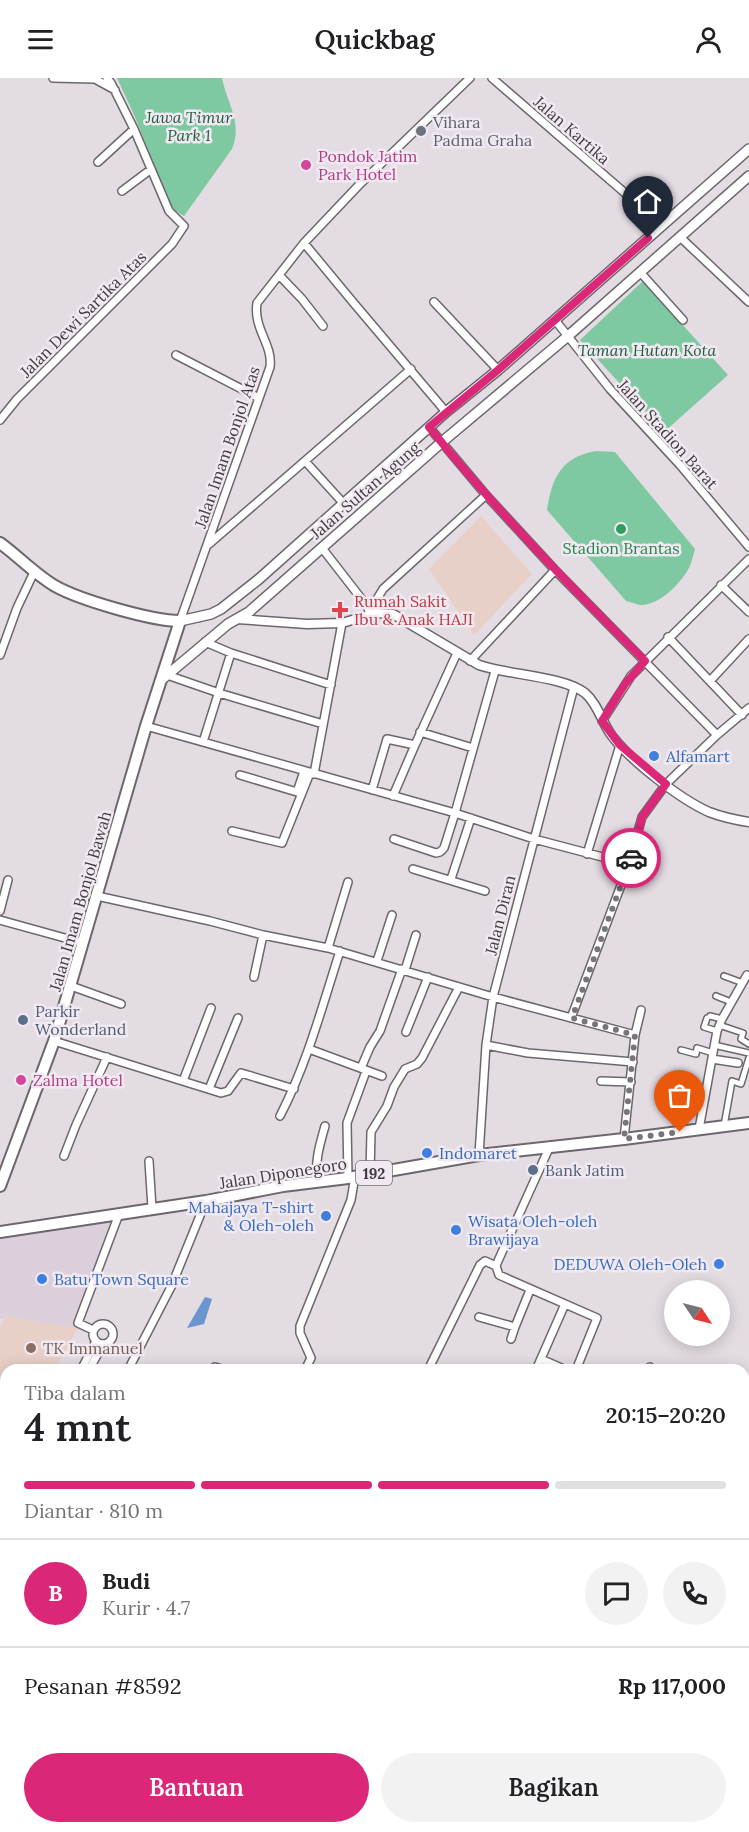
<!DOCTYPE html>
<html lang="id">
<meta charset="utf-8">
<style>
body{margin:0;font-family:Lora,serif;background:#f2f2f2;color:#202124;height:100vh;display:flex;flex-direction:column;font-size:22px;white-space:nowrap}
*{box-sizing:border-box;margin:0}
p{font-size:20px;color:#757577}
.icon{flex:none;width:33px;height:33px;fill:none;stroke:currentColor;stroke-width:2;stroke-linecap:round;stroke-linejoin:round}
.map{position:relative;flex:1;overflow:hidden}
.sheet{position:absolute;left:0px;top:1286px;width:750px;height:470px;display:flex;flex-direction:column;background:#fff;border-radius:18px 18px 0 0;box-shadow:0 3px 15px #0003}
.sheet>*{flex:none}
.needle{width:39px;rotate:125deg}
.controls{position:absolute;left:664px;top:1202px;display:grid;gap:12px}
.controls a{display:grid;place-items:center;width:66px;height:66px;border-radius:50%;background:#fff;box-shadow:0 3px 15px #0003;font-size:30px}
.pin{position:absolute;display:grid;place-items:center;width:51px;height:51px;color:#fff;margin:-62px -26px;border-radius:50% 50% 50% 0;rotate:-45deg;box-shadow:0 0 6px #0007}
.pin .icon{rotate:45deg}
.courier{position:absolute;display:grid;place-items:center;width:60px;height:60px;margin:-30px;border:4px solid #db2777;border-radius:50%;background:#fff;color:#222;box-shadow:0 2px 8px #0007}
.headline em{font-style:normal;font-weight:600}
.headline div{display:flex;flex-direction:column-reverse}
.headline{display:flex;align-items:center;justify-content:space-between;height:102px;padding:0 24px}
h1{font-size:39px;font-weight:600;line-height:45px}
.bar{display:grid;grid-template-columns:repeat(4,1fr);gap:9px 6px;align-content:center;height:72px;padding:0 24px}
.bar i{height:8px;border-radius:4px;background:#e0e0e0}
.bar .selected{background:#db2777}
.bar p{grid-column:span 4}
.line{display:flex;align-items:center;gap:15px;padding:0 24px;border-top:2px solid #e0e0e0}
.line div{flex:1}
.round{display:grid;place-items:center;flex:none;width:63px;height:63px;border-radius:32px;background:#f2f2f2}
.primary-button{display:flex;gap:12px;margin-top:auto;padding:12px 24px}
.primary-button a{flex:1;height:69px;border-radius:36px;background:#db2777;color:#fff;font-size:24px;font-weight:600;line-height:69px;text-align:center}
.primary-button a+a{background:#f2f2f2;color:#202124}
header{display:flex;justify-content:space-between;align-items:center;height:78px;padding:0 24px;background:#fff;font-size:27px;font-weight:600}
.map>svg:first-child{display:block}
.built{fill:#dccfdc}
.education{fill:#e8cfc8}
.green{fill:#7fc9a2}
.water{fill:#6a95cf}
.lines{fill:none;stroke-linecap:round;stroke-linejoin:round}
.pedestrian-casing{stroke:#6d676d;stroke-width:8}
.minor-casing{stroke:#6d676d;stroke-width:10}
.tertiary-casing{stroke:#6d676d;stroke-width:11}
.secondary-casing{stroke:#6d676d;stroke-width:12}
.primary-casing{stroke:#6d676d;stroke-width:14}
.pedestrian{stroke:#fff;stroke-width:5}
.minor{stroke:#fff;stroke-width:7}
.tertiary{stroke:#fff;stroke-width:8}
.secondary{stroke:#fff;stroke-width:9}
.primary{stroke:#fff;stroke-width:10}
.done{stroke:#797478;stroke-width:6;stroke-dasharray:0 10.8}
.route{stroke:#db2777;stroke-width:8}
.worship-dot{fill:#6b7280;stroke:#f1e9f1;stroke-width:2}
.hotel-dot{fill:#d1479c;stroke:#f1e9f1;stroke-width:2}
.leisure-dot{fill:#2e9e5b;stroke:#f1e9f1;stroke-width:2}
.health-dot{fill:#e0444e;stroke:#f1e9f1;stroke-width:2}
.shop-dot{fill:#3f7fe0;stroke:#f1e9f1;stroke-width:2}
.service-dot{fill:#5c6f8a;stroke:#f1e9f1;stroke-width:2}
.education-dot{fill:#8d6e63;stroke:#f1e9f1;stroke-width:2}
.labels{text-anchor:middle;dominant-baseline:central;stroke-width:5;stroke-linejoin:round;paint-order:stroke}
.shield{fill:#f1e9f1;stroke:#747074;stroke-width:1.5}
.shield-label{font-size:15px;font-weight:bold;fill:#3f3c3f}
.park-label{font-size:16px;font-style:italic;fill:#205c40;stroke:#f1e9f1}
.worship-label{font-size:16px;fill:#5b616d;stroke:#f1e9f1;text-anchor:start}
.street-label{font-size:16px;fill:#3f3c3f;stroke:#f1e9f1}
.hotel-label{font-size:16px;fill:#b23c85;stroke:#f1e9f1;text-anchor:start}
.leisure-label{font-size:16px;fill:#27864d;stroke:#f1e9f1}
.health-label{font-size:16px;fill:#be3a42;stroke:#f1e9f1;text-anchor:start}
.shop-label{font-size:16px;fill:#366cbe;stroke:#f1e9f1;text-anchor:start}
.service-label{font-size:16px;fill:#4e5e75;stroke:#f1e9f1;text-anchor:start}
.education-label{font-size:16px;fill:#785e54;stroke:#f1e9f1;text-anchor:start}
</style>
<header><svg class="icon" aria-label="menu" viewBox="0 0 24 24"><path d="M4 6h16M4 12h16M4 18h16"/></svg>Quickbag<svg class="icon" aria-label="person" viewBox="0 0 24 24"><circle cx="12" cy="8" r="4"/><path d="M4 21q1-7 8-7t8 7"/></svg></header>
<div class="map">
<svg width="749" height="1754" viewBox="0 0 749 1754">
<rect width="100%" height="100%" fill="#e4dce3"/>
<path class="built" d="M114,1142L74,1250L13,1240L6,1237L5,1240L0,1241V1160Z"/>
<path class="education" d="M481,438L532,496L474,557L429,491Z
M6,1237L13,1240L78,1250L55,1291L6,1292V1398L0,1394V1249Z"/>
<path class="green" d="M117,0H222C227,26 243,44 232,71L184,138L171,130L135,39Z
M643,203L728,297L664,354L580,262Z
M596,373L615,374L695,471C693,477 692,484 689,490C681,505 659,528 640,527C636,526 630,524 626,523L547,432C552,400 561,379 596,373Z"/>
<path class="water" d="M205,1219L212,1221L204,1246L187,1250Z"/>
<g class="lines">
<defs>
<path id="pedestrian" d="M724,898L743,905
M716,918L731,924
M710,938L722,941
M707,940L704,949L717,953
M719,947L743,955L741,961L749,966
M714,967L749,975
M681,972L696,976L697,970L713,975
M724,1048L732,1003L741,1006L749,980"/>
<path id="minor" d="M53,0L95,1L115,12
M492,0L662,147
M98,84L134,51
M122,113L150,92
M680,159L749,224
M304,165L352,223L446,334
M640,194L683,242
M279,197L302,221L323,248
M434,224L498,292
M555,242L610,311L680,387L749,469
M176,277L259,320
M0,342L17,321L172,166L184,148L169,133L134,51L111,5L107,0
M429,349L486,417L555,492L717,657
M305,383L344,426
M209,466L411,291
M322,470L367,528L370,536
M721,507L749,534
M376,535L377,521L383,511L486,417
M180,543L270,289C273,266 253,251 257,225L304,165L359,107L470,0
M668,559L742,637
M205,564L231,575
M0,577L17,530L35,492
M470,583L555,492
M167,597L219,615L323,646
M710,603L749,561
M602,643L631,598L749,481
M146,648L455,735L534,761L629,786
M420,654L473,670
M203,664L231,575L331,607
M314,696L342,545
M240,697L297,714L304,693
M372,712L387,661L415,667
M393,718L415,667L457,575
M232,753L282,765L310,695
M394,761L436,775L440,774L444,770L455,735L495,593
M587,776L620,667
M413,791L485,813
M451,801L471,740
M97,818L210,843L263,857L328,870L493,919L635,957L624,1061
M0,833L8,802
M0,842L83,865
M328,870L348,804
M377,883L392,837
M405,892L416,857
M254,899L263,857
M71,908L121,926
M571,940L629,786L642,739L666,706L717,657L749,630
M406,954L428,899
M635,957L641,932
M54,963L221,1015L228,1013L241,995L294,1011
M486,967L528,975L633,984
M309,971L382,998
M712,981L738,985
M361,990L370,969L380,953L402,891
M183,1003L211,930
M601,1003L631,1004
M209,1011L238,940
M280,1038C307,986 322,929 340,873
M699,1051L717,953L722,941L747,897
M550,1068L498,1183L496,1188L499,1197L597,1240L576,1292
M479,1077L486,967L493,919L574,609
M64,1078L76,1047L107,979
M149,1083L152,1130
M370,1096L371,1054L387,1028L394,1009L405,991L417,986L422,980L459,909
M348,1100L347,1045L365,996
M318,1103C314,1084 320,1066 325,1048
M479,1239L515,1249L530,1212
M93 1256a10 10 0 1 1 20 0a10 10 0 1 1-20 0Z
M93,1252L78,1245L119,1136
M511,1261L515,1249
M541,1281L566,1292
M430,1288L480,1187L485,1183L496,1188
M215,1289L225,1292
M81,1292L96,1263
M89,1292L103,1266
M128,1292L171,1209L206,1123
M305,1292L311,1280L300,1255V1248L351,1122L355,1098
M536,1292L565,1226
M649,1292L650,1289
M744,1379L749,1375
M0,1418L6,1420
M0,1475L6,1477
M0,1484L6,1487
M0,1556L6,1557
M0,1611L6,1609
M744,1621L749,1612
M744,1635L749,1625
M744,1680L749,1683
M506,1749L516,1754
M671,1754L674,1749
M678,1754L681,1749
M747,1754L749,1752"/>
<path id="tertiary" d="M237,541L307,546L342,545L376,535L393,536L479,587C508,597 563,598 585,615C598,626 602,645 612,658C631,683 680,721 709,734C722,739 736,742 749,744"/>
<path id="secondary" d="M180,543L211,536L221,531L259,501L446,334L498,292L749,71
M160,603L228,546L249,534L442,364L568,258L749,98"/>
<path id="primary" d="M0,465C18,478 36,497 55,508C80,522 152,543 180,543L146,648L54,963L0,1108
M0,1154L206,1123L283,1108L348,1100L479,1077L624,1061L749,1045"/>
</defs>
<use href="#pedestrian" class="pedestrian-casing"/>
<use href="#minor" class="minor-casing"/>
<use href="#tertiary" class="tertiary-casing"/>
<use href="#secondary" class="secondary-casing"/>
<use href="#primary" class="primary-casing"/>
<use href="#pedestrian" class="pedestrian"/>
<use href="#minor" class="minor"/>
<use href="#tertiary" class="tertiary"/>
<use href="#secondary" class="secondary"/>
<use href="#primary" class="primary"/>
</g>
<g class="lines">
<path class="done" d="M631,780L572,940L635,957L624,1061L680,1054"/>
<path class="route" d="M631,780L642,739L666,706L620,667L602,643L625,606L645,583C570,508 496,432 429,349L498,292L648,160"/>
</g>
<circle class="worship-dot" cx="421" cy="53" r="6"/>
<g class="hotel-dot">
<circle cx="306" cy="87" r="6"/>
<circle cx="21" cy="1002" r="6"/>
</g>
<circle class="leisure-dot" cx="621" cy="451" r="6"/>
<path class="health-dot" d="M337 523h6v6h6v6h-6v6h-6v-6h-6v-6h6z"/>
<g class="shop-dot">
<circle cx="654" cy="678" r="6"/>
<circle cx="427" cy="1075" r="6"/>
<circle cx="326" cy="1138" r="6"/>
<circle cx="456" cy="1152" r="6"/>
<circle cx="719" cy="1186" r="6"/>
<circle cx="42" cy="1201" r="6"/>
</g>
<g class="service-dot">
<circle cx="23" cy="942" r="6"/>
<circle cx="533" cy="1092" r="6"/>
</g>
<circle class="education-dot" cx="31" cy="1270" r="6"/>
<g class="labels">
<rect class="shield" x="356" y="1083" width="36" height="24" rx="4.5"/>
<g class="shield-label">
<text x="374" y="1095">192</text>
</g>
<g class="park-label">
<text x="189" y="39">Jawa Timur<tspan x="189" dy="18">Park 1</tspan></text>
<text x="647" y="272">Taman Hutan Kota</text>
</g>
<g class="worship-label">
<text x="433" y="44">Vihara<tspan x="433" dy="18">Padma Graha</tspan></text>
</g>
<g class="street-label">
<text transform="translate(572 52) rotate(41)">Jalan Kartika</text>
<text transform="translate(83 236) rotate(-45)">Jalan Dewi Sartika Atas</text>
<text transform="translate(668 356) rotate(48)">Jalan Stadion Barat</text>
<text transform="translate(227 369) rotate(-71)">Jalan Imam Bonjol Atas</text>
<text transform="translate(365 412) rotate(-41)">Jalan Sultan Agung</text>
<text transform="translate(80 823) rotate(-74)">Jalan Imam Bonjol Bawah</text>
<text transform="translate(500 837) rotate(-76)">Jalan Diran</text>
<text transform="translate(283 1095) rotate(-9)">Jalan Diponegoro</text>
</g>
<g class="hotel-label">
<text x="318" y="78">Pondok Jatim<tspan x="318" dy="18">Park Hotel</tspan></text>
<text x="33" y="1002">Zalma Hotel</text>
</g>
<g class="leisure-label">
<text x="621" y="470">Stadion Brantas</text>
</g>
<g class="health-label">
<text x="354" y="523">Rumah Sakit<tspan x="354" dy="18">Ibu &amp; Anak HAJI</tspan></text>
</g>
<g class="shop-label">
<text x="666" y="678">Alfamart</text>
<text x="439" y="1075">Indomaret</text>
<text x="314" y="1129" text-anchor="end">Mahajaya T-shirt<tspan x="314" dy="18">&amp; Oleh-oleh</tspan></text>
<text x="468" y="1143">Wisata Oleh-oleh<tspan x="468" dy="18">Brawijaya</tspan></text>
<text x="707" y="1186" text-anchor="end">DEDUWA Oleh-Oleh</text>
<text x="54" y="1201">Batu Town Square</text>
</g>
<g class="service-label">
<text x="35" y="933">Parkir<tspan x="35" dy="18">Wonderland</tspan></text>
<text x="545" y="1092">Bank Jatim</text>
</g>
<g class="education-label">
<text x="43" y="1270">TK Immanuel</text>
</g>
</g>
</svg>
<div class="controls">
<a><svg class="needle" viewBox="-14 -14 28 28"><path d="M0-13l5 13h-10z" fill="#e53935"/><path d="M0 13l5-13h-10z" fill="#757577"/></svg></a>
</div>
<div class="pin" style="left:680px;top:1054px;background:#ea580c"><svg class="icon" aria-label="bag" viewBox="0 0 24 24"><path d="M5 8h14l-1 12H6zM9 8a3 3 0 0 1 6 0"/></svg></div>
<div class="pin" style="left:648px;top:160px;background:#1f2937"><svg class="icon" aria-label="home" viewBox="0 0 24 24"><path d="M3 11l9-7 9 7M6 9v11h12V9"/></svg></div>
<div class="courier" style="left:631px;top:780px"><svg class="icon" aria-label="car" viewBox="0 0 24 24"><path d="M5 17H2v-5l4-1 3-4h7l3 4 3 1v5h-3M9 17h6M6 11h13"/><circle cx="7" cy="17" r="2"/><circle cx="17" cy="17" r="2"/></svg></div>
<section class="sheet">
<div class="headline"><div><h1>4 mnt</h1><p>Tiba dalam</p></div><em>20:15–20:20</em></div>
<div class="bar"><i class="selected"></i><i class="selected"></i><i class="selected"></i><i></i><p>Diantar · 810 m</p></div>
<div class="line" style="height:108px"><b class="round" style="background:#db2777;color:#fff">B</b><div><b>Budi</b><p>Kurir · 4.7</p></div><a class="round"><svg class="icon" aria-label="chat" viewBox="0 0 24 24"><path d="M4 5h16v11H9l-5 4z"/></svg></a><a class="round"><svg class="icon" aria-label="phone" viewBox="0 0 24 24"><path d="M5 4h4l2 5-3 2q2 4 5 5l2-3 5 2v4C11 20 4 13 5 4z"/></svg></a></div>
<div class="line" style="height:78px"><div>Pesanan #8592</div><b>Rp 117,000</b></div>
<div class="primary-button"><a>Bantuan</a><a>Bagikan</a></div>
</section>
</div>
